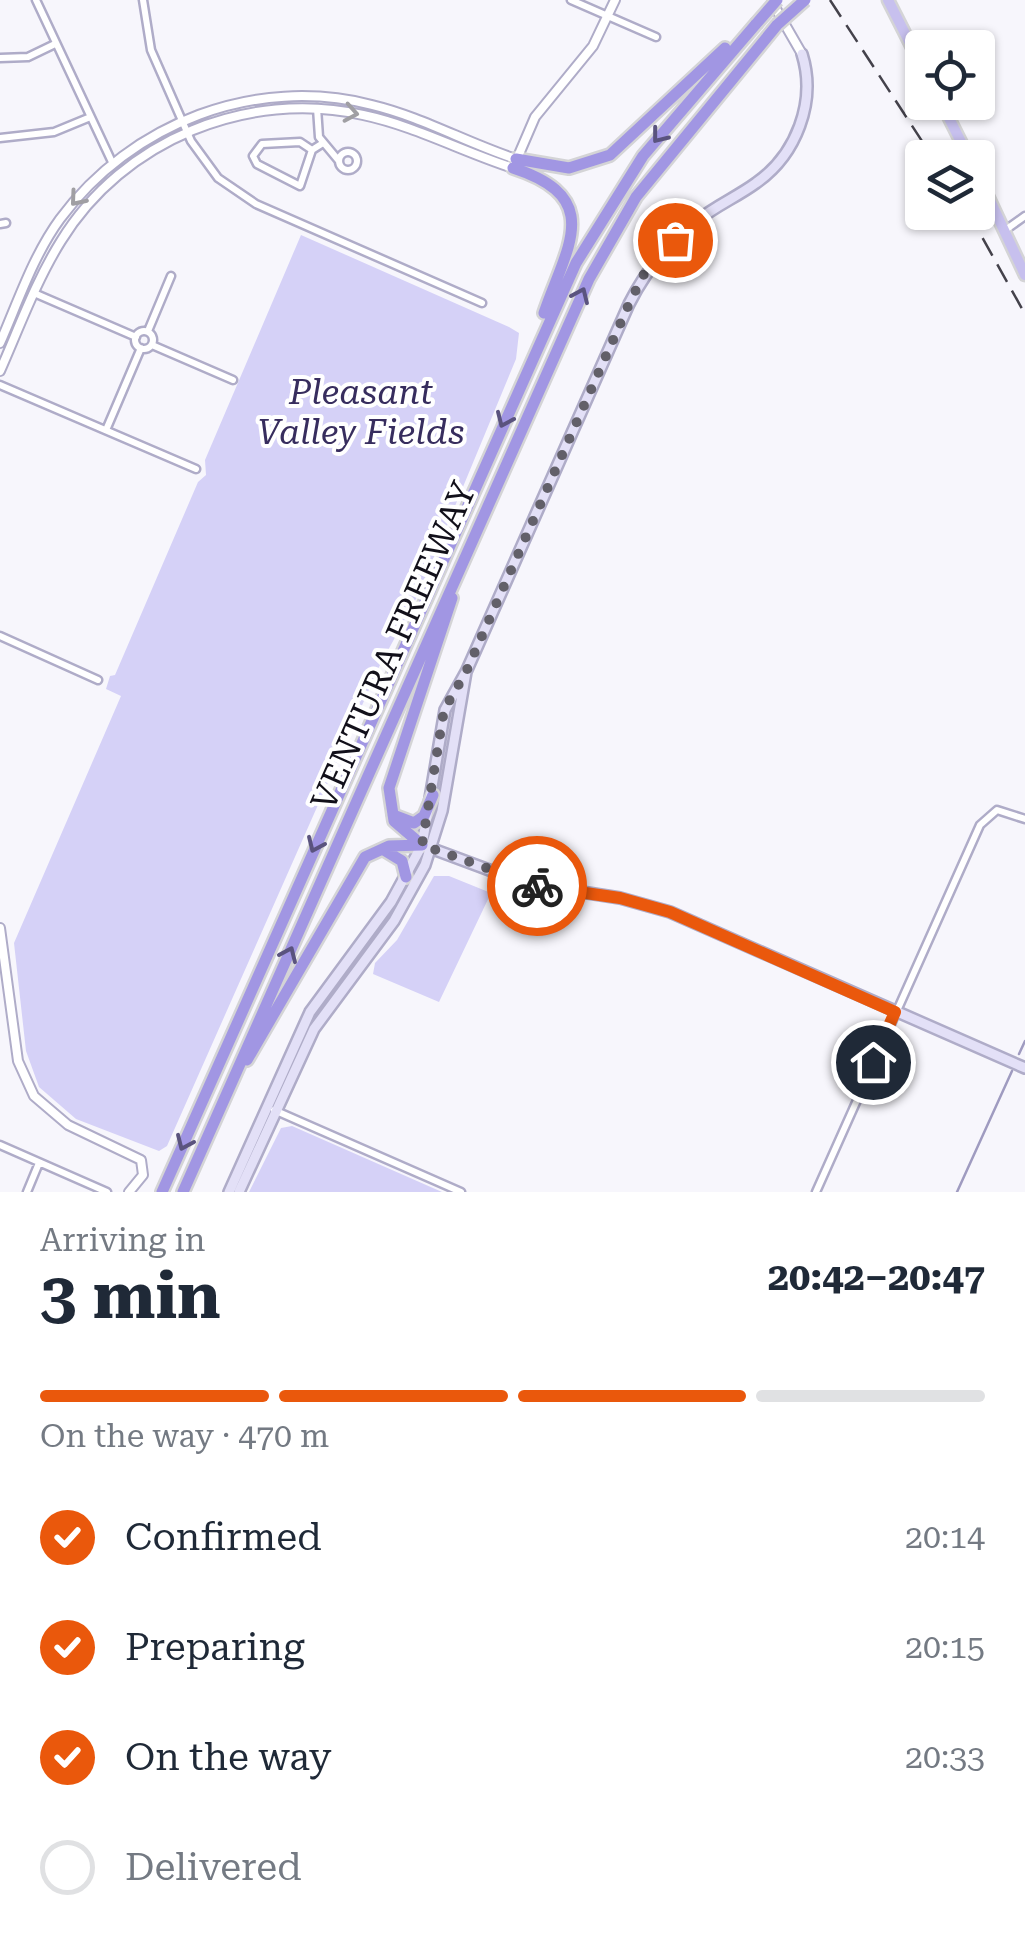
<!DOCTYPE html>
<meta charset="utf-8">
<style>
body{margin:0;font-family:"Roboto Serif",serif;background:#f2f2f3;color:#1f2937;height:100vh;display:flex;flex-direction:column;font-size:38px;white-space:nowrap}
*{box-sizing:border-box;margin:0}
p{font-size:32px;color:#747a83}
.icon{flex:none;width:55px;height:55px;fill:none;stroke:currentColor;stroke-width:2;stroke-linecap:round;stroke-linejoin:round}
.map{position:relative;height:1192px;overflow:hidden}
.details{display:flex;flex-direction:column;background:#fff;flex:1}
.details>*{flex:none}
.buttons{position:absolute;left:905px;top:30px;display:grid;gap:20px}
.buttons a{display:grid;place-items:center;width:90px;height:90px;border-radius:10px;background:#fff;box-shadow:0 2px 8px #0004;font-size:50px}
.pin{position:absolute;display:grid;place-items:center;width:85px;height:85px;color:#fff;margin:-42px;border:5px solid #fff;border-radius:50%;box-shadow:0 2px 10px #0007}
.courier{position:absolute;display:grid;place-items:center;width:100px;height:100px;margin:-50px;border:8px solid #ea580c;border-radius:50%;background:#fff;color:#222;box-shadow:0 2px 12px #0007}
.head em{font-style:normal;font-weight:700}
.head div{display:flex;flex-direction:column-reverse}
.head{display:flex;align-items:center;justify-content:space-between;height:170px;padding:0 40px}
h1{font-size:65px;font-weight:700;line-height:75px}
.bar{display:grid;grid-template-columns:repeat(4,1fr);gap:15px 10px;align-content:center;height:120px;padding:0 40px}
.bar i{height:12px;border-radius:8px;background:#e0e1e3}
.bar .selected{background:#ea580c}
.bar p{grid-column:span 4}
ol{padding:0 40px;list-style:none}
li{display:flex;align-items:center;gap:30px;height:110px}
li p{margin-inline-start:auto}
li .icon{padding:10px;border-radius:50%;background:#ea580c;color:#fff;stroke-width:4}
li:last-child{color:#747a83}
li i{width:55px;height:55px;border:5px solid #e0e1e3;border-radius:50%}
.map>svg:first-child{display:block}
.green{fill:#d5d1f7}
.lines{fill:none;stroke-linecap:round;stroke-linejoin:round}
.stream{stroke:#9f9bc0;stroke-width:2.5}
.minor-casing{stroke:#afacc8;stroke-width:11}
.tertiary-casing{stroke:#afacc8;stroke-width:12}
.secondary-casing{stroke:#afacc8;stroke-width:14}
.primary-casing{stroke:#d4d4d6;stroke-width:15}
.motorway-casing{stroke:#d4d4d6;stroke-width:16}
.minor{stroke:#fff;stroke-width:6}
.tertiary{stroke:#fff;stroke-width:8}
.secondary{stroke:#e3e0f7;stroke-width:9}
.primary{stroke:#c7c0ee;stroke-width:10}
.motorway{stroke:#a196e3;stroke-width:11}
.rail{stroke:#44424b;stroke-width:2.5;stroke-dasharray:20 10;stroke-linecap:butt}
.motorway-bridge-casing{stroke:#d4d4d6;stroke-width:16;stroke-linecap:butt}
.motorway-bridge{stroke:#a196e3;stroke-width:11}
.oneway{stroke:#a09fa3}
.oneway2{stroke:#5a537e}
.done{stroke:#626069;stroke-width:10;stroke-dasharray:0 18}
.route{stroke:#ea580c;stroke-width:12}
.labels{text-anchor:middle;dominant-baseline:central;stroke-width:8;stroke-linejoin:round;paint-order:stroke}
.park-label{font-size:35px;font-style:italic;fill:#372d5e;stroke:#fff}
.street-label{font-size:35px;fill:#12101a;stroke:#fff}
</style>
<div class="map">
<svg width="1025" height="1192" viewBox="0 0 1025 1192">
<rect width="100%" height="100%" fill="#f7f6fc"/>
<path class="green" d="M301,235L509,327L519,333L516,359L419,593L379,667L167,1146L159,1151L76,1119L39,1087L26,1051L14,943L121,696L106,689L110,676L115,675L198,482L206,475L205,460Z
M434,876H449L491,893L439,1002L373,974L375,963L397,940Z
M292,1126L442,1192H249L281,1128Z"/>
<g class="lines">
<path class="stream" d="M1019,1054L1025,1041
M957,1192L1012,1071"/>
<defs>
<path id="minor" d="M36,0L112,162
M143,0L151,50L191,141L218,178L256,204L482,303
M571,0L656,37
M0,58L28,57L55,44
M317,108L319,137L339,161
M0,138L54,132L88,118
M312,150L300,142L262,144L253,156L257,164L300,186L312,150L323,143
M339 161a9 9 0 1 1 18 0a9 9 0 1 1-18 0Z
M0,224L6,223
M1004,231L1025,216
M34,293L136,337
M135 340a9 9 0 1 1 18 0a9 9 0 1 1-18 0Z
M148,331L171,276
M152,345L233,380
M0,385L196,469
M106,430L141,348
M0,636L98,680
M274,1110L461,1192
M0,1145L107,1192
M27,1192L39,1163
M816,1192L980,825L997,810L1025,819"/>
<path id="tertiary" d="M772,2L802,54
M0,343C18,302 33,256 60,219C131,123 256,75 372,105C422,117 467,143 516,159
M0,371C19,328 36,281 61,241C123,140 248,89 363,115C415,126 463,152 513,168L535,117L593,46L615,0
M0,928L18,1061L34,1096L68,1125L141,1160L143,1175L129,1192"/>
<path id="secondary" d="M422,845L524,883L620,898L670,912L1025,1068
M229,1192L310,1012L391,902L422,845L445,710L466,672L629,304C646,270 667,244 697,221C715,206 737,197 756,183C796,155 817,102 802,54
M239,1192L314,1029L394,921L425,865L442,811L466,672"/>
<path id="primary" d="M888,0L922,67
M941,102L969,158
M978,175L1025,275"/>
<path id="motorway" d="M516,159L569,168L610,155L725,48
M513,168C605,198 567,246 544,313
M393,815L414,823L424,816L433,795
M422,845L394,821L389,788L452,598
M384,850L402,861L406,877
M247,1060L365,857L389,846L422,845
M162,1192L576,263L643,156L756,24
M183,1192L589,279L636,197L777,25"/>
</defs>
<use href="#minor" class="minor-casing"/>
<use href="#tertiary" class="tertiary-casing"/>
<use href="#secondary" class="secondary-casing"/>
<use href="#primary" class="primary-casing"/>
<use href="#motorway" class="motorway-casing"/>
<use href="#minor" class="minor"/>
<use href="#tertiary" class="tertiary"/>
<use href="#secondary" class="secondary"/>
<use href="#primary" class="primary"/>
<use href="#motorway" class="motorway"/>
<path class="rail" d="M830,0L933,158
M968,212L1025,314"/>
<defs>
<path id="motorway-bridge" d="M756,24L777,0
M777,25L805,0"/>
</defs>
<use href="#motorway-bridge" class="motorway-bridge-casing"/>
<use href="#motorway-bridge" class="motorway-bridge"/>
</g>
<defs><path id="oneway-chevron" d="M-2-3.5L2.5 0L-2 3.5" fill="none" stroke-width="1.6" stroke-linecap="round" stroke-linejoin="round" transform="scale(2.5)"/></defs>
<g class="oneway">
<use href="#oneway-chevron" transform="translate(351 113) rotate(10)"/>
<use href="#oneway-chevron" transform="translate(77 199) rotate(130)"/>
</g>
<g class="oneway2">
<use href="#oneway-chevron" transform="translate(659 136) rotate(128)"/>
<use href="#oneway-chevron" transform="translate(581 295) rotate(-66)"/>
<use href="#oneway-chevron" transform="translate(504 420) rotate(114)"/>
<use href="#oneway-chevron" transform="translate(315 845) rotate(114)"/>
<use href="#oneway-chevron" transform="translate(289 954) rotate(-66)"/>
<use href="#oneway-chevron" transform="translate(184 1143) rotate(114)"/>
</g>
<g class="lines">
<path class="done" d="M537,886L422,845L444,710L466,672L629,304L644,274L675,240"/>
<path class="route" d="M537,886L620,898L670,912L895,1012L873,1062"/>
</g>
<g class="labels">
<g class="park-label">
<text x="361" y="392">Pleasant<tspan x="361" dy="40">Valley Fields</tspan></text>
</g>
<g class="street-label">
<text transform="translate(394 646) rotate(-66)">VENTURA FREEWAY</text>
</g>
</g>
</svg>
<div class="buttons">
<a><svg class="icon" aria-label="locate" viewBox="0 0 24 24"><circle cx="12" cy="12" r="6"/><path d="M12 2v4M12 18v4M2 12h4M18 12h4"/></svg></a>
<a><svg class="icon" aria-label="layers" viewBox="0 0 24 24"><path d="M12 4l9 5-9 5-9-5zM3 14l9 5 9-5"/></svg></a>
</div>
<div class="pin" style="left:675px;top:240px;background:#ea580c"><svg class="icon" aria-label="bag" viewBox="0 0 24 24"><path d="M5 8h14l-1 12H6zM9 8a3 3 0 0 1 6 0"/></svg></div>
<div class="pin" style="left:873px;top:1062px;background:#1f2937"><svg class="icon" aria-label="home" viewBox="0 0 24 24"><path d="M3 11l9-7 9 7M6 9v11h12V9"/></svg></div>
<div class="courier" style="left:537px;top:886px"><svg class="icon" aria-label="bike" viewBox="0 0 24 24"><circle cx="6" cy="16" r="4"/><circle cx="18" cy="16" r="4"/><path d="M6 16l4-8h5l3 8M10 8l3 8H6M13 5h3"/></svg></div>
</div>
<section class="details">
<div class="head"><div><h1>3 min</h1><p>Arriving in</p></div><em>20:42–20:47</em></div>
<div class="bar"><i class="selected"></i><i class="selected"></i><i class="selected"></i><i></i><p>On the way · 470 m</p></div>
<ol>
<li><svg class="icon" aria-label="check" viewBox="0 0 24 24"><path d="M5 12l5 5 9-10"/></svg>Confirmed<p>20:14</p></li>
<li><svg class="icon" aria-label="check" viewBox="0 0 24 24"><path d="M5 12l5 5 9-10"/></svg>Preparing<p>20:15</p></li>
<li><svg class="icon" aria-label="check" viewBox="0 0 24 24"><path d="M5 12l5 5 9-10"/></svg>On the way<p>20:33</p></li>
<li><i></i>Delivered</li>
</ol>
</section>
